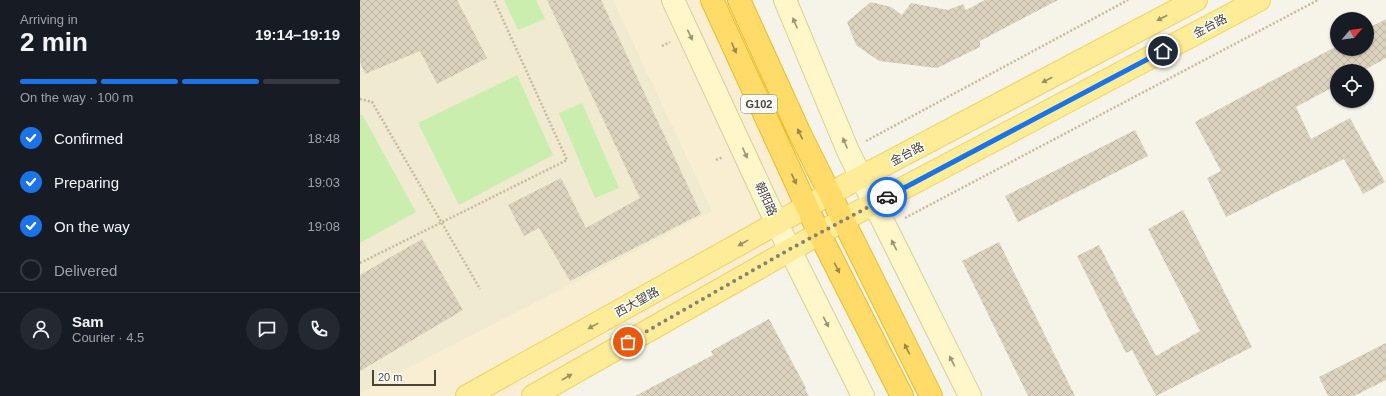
<!DOCTYPE html>
<meta charset="utf-8">
<style>
body{margin:0;font-family:Arial,"Noto Sans SC",sans-serif;background:#242831;color:#f1f3f6;height:100vh;display:flex;flex-direction:column;font-size:15px;white-space:nowrap}
*{box-sizing:border-box;margin:0}
p{font-size:13px;color:#9ea1a6}
.icon{flex:none;width:22px;height:22px;fill:none;stroke:currentColor;stroke-width:2;stroke-linecap:round;stroke-linejoin:round}
.map{position:relative;flex:1;overflow:hidden}
.drawer{display:flex;flex-direction:column;background:#171b24;width:360px}
.drawer>*{flex:none}
.needle{width:26px;rotate:61deg}
.controls{position:absolute;left:970px;top:12px;display:grid;gap:8px}
.controls a{display:grid;place-items:center;width:44px;height:44px;border-radius:50%;background:#171b24;box-shadow:0 1px 3px #0004;font-size:20px}
.scale{position:absolute;left:12px;bottom:10px;width:64px;box-sizing:border-box;padding-left:4px;border:2px solid #4a4436;border-top:0;font-size:11px;line-height:14px;white-space:nowrap;color:#4a4436;-webkit-text-stroke:3px #fff;paint-order:stroke}
.pin{position:absolute;display:grid;place-items:center;width:34px;height:34px;color:#fff;margin:-17px;border:2px solid #fff;border-radius:50%;box-shadow:0 1px 4px #0007}
.courier{position:absolute;display:grid;place-items:center;width:40px;height:40px;margin:-20px;border:3px solid #1a73e8;border-radius:50%;background:#fff;color:#222;box-shadow:0 1px 5px #0007}
.summary em{font-style:normal;font-weight:600}
.summary div{display:flex;flex-direction:column-reverse}
.summary{display:flex;align-items:center;justify-content:space-between;height:68px;padding:0 20px}
h1{font-size:26px;font-weight:600;line-height:30px}
.bar{display:grid;grid-template-columns:repeat(4,1fr);gap:6px 4px;align-content:center;height:48px;padding:0 20px}
.bar i{height:5px;border-radius:3px;background:#363941}
.bar .current{background:#1a73e8}
.bar p{grid-column:span 4}
.line{display:flex;align-items:center;gap:10px;padding:0 20px;border-top:1px solid #363941}
.line div{flex:1}
.round{display:grid;place-items:center;flex:none;width:42px;height:42px;border-radius:21px;background:#242831}
ol{padding:0 20px;list-style:none}
li{display:flex;align-items:center;gap:12px;height:44px}
li p{margin-inline-start:auto}
li .icon{padding:4px;border-radius:50%;background:#1a73e8;color:#fff;stroke-width:4}
li:last-child{color:#9ea1a6}
li i{width:22px;height:22px;border:2px solid #363941;border-radius:50%}
main{display:flex;flex:1;min-height:0}
.map>svg:first-child{display:block}
.commercial{fill:#f9edd2}
.education{fill:#f0ead1}
.green{fill:#caeead}
.building{fill:url(#building-cross-hatch)}
.lines{fill:none;stroke-linecap:round;stroke-linejoin:round}
.secondary-casing{stroke:#dace94;stroke-width:24}
.primary-casing{stroke:#f0d25c;stroke-width:24}
.highway-casing{stroke:#eeb92a;stroke-width:24}
.path{stroke:#c6ba99;stroke-width:2.5;stroke-dasharray:2 2;stroke-linecap:butt}
.secondary{stroke:#fff7c9;stroke-width:22}
.primary{stroke:#ffec98;stroke-width:22}
.highway{stroke:#ffdc6a;stroke-width:22}
.oneway{fill:#9b9062}
.oneway2{fill:#9b9578}
.oneway3{fill:#9b884d}
.done{stroke:#868174;stroke-width:4;stroke-dasharray:0 7.2}
.route{stroke:#1a73e8;stroke-width:5}
.labels{text-anchor:middle;dominant-baseline:central;stroke-width:3;stroke-linejoin:round;paint-order:stroke}
.shield{fill:#fff;stroke:#807c72;stroke-width:1}
.shield-label{font-size:11px;font-weight:bold;fill:#4a4436}
.street-label{font-size:12px;fill:#4a4436;stroke:#fff}
</style>
<main>
<section class="drawer">
<div class="summary"><div><h1>2 min</h1><p>Arriving in</p></div><em>19:14–19:19</em></div>
<div class="bar"><i class="current"></i><i class="current"></i><i class="current"></i><i></i><p>On the way · 100 m</p></div>
<ol>
<li><svg class="icon" aria-label="check" viewBox="0 0 24 24"><path d="M5 12l5 5 9-10"/></svg>Confirmed<p>18:48</p></li>
<li><svg class="icon" aria-label="check" viewBox="0 0 24 24"><path d="M5 12l5 5 9-10"/></svg>Preparing<p>19:03</p></li>
<li><svg class="icon" aria-label="check" viewBox="0 0 24 24"><path d="M5 12l5 5 9-10"/></svg>On the way<p>19:08</p></li>
<li><i></i>Delivered</li>
</ol>
<div class="line" style="height:72px"><a class="round"><svg class="icon" aria-label="person" viewBox="0 0 24 24"><circle cx="12" cy="8" r="4"/><path d="M4 21q1-7 8-7t8 7"/></svg></a><div><b>Sam</b><p>Courier · 4.5</p></div><a class="round"><svg class="icon" aria-label="chat" viewBox="0 0 24 24"><path d="M4 5h16v11H9l-5 4z"/></svg></a><a class="round"><svg class="icon" aria-label="phone" viewBox="0 0 24 24"><path d="M5 4h4l2 5-3 2q2 4 5 5l2-3 5 2v4C11 20 4 13 5 4z"/></svg></a></div>
</section>
<div class="map">
<svg width="1026" height="396" viewBox="0 0 1026 396">
<defs>
<pattern id="building-cross-hatch" width="8" height="8" patternUnits="userSpaceOnUse"><rect width="8" height="8" fill="#dcd3bf"/><path d="M0 0l8 8M0 8l8-8" fill="none" stroke="#beb6a5"/></pattern>
</defs>
<rect width="100%" height="100%" fill="#f6f3e8"/>
<path class="commercial" d="M0,0H357L459,233L155,396H0Z"/>
<path class="education" d="M0,0H253L352,211L0,393Z"/>
<path class="green" d="M144,0H176L185,19L158,30Z
M157,75L193,155L99,205L58,123Z
M222,103L259,188L235,198L199,113Z
M2,114L56,212L0,243V115Z"/>
<path class="building" d="M0,0H97L127,58L77,84L60,51L5,74L0,62Z
M187,0H241L341,214L210,281L179,228L164,236L148,205L201,178L226,228L280,198Z
M625,0H698L620,41V47L577,68L519,61L496,45L487,22L511,2L531,7L542,15L551,3L588,10L603,4L606,10Z
M1026,19V58L1003,71H977V85L936,107L951,139L990,118L1025,182L1003,194L984,159L866,217L847,178L861,171L835,122L977,46V49H1007V29Z
M775,130L788,156L658,222L645,196Z
M823,210L892,347L796,396L772,350L766,353L717,256L739,245L796,356L840,331L788,229Z
M62,239L103,310L0,371V275Z
M639,242L715,396H668L602,261Z
M409,319L446,388L445,389L449,396H275L353,355L351,351Z
M1026,343V380L994,396H968L959,377Z"/>
<g class="lines">
<defs>
<path id="secondary" d="M313,0L417,224L503,396
M425,0L488,151L610,396"/>
<path id="primary" d="M107,396L469,194L836,0
M173,396L483,220L899,0"/>
<path id="highway" d="M352,0L459,233L542,396
M379,0L440,134L571,396"/>
</defs>
<use href="#secondary" class="secondary-casing"/>
<use href="#primary" class="primary-casing"/>
<use href="#highway" class="highway-casing"/>
<path class="path" d="M302,46L310,42
M0,99L12,102L120,289
M506,141L768,0
M356,160L363,157
M545,218L958,0
M0,263L207,160L134,0"/>
<use href="#secondary" class="secondary"/>
<use href="#primary" class="primary"/>
<use href="#highway" class="highway"/>
</g>
<defs><path id="oneway-solid" d="M-6-.8H1V-3.2L6.5 0L1 3.2V.8H-6Z"/></defs>
<g class="oneway">
<use href="#oneway-solid" transform="translate(802 18) rotate(152)"/>
<use href="#oneway-solid" transform="translate(687 80) rotate(152)"/>
<use href="#oneway-solid" transform="translate(383 243) rotate(151)"/>
<use href="#oneway-solid" transform="translate(233 326) rotate(151)"/>
<use href="#oneway-solid" transform="translate(207 377) rotate(-30)"/>
</g>
<g class="oneway2">
<use href="#oneway-solid" transform="translate(435 23) rotate(-113)"/>
<use href="#oneway-solid" transform="translate(330 35) rotate(65)"/>
<use href="#oneway-solid" transform="translate(485 143) rotate(-113)"/>
<use href="#oneway-solid" transform="translate(385 153) rotate(66)"/>
<use href="#oneway-solid" transform="translate(534 245) rotate(-117)"/>
<use href="#oneway-solid" transform="translate(466 322) rotate(63)"/>
<use href="#oneway-solid" transform="translate(592 361) rotate(-117)"/>
</g>
<g class="oneway3">
<use href="#oneway-solid" transform="translate(374 48) rotate(66)"/>
<use href="#oneway-solid" transform="translate(440 134) rotate(-115)"/>
<use href="#oneway-solid" transform="translate(434 179) rotate(65)"/>
<use href="#oneway-solid" transform="translate(477 268) rotate(63)"/>
<use href="#oneway-solid" transform="translate(547 349) rotate(-117)"/>
</g>
<g class="lines">
<path class="done" d="M268,342L430,249L527,197"/>
<path class="route" d="M527,197L803,51"/>
</g>
<g class="labels">
<rect class="shield" x="381" y="95" width="36" height="18" rx="3"/>
<g class="shield-label">
<text x="399" y="104">G102</text>
</g>
<g class="street-label">
<text transform="translate(850 26) rotate(-28)">金台路</text>
<text transform="translate(547 154) rotate(-28)">金台路</text>
<text transform="translate(406 199) rotate(66)">朝阳路</text>
<text transform="translate(277 302) rotate(-29)">西大望路</text>
</g>
</g>
</svg>
<div class="controls">
<a><svg class="needle" viewBox="-14 -14 28 28"><path d="M0-13l5 13h-10z" fill="#e53935"/><path d="M0 13l5-13h-10z" fill="#9ea1a6"/></svg></a>
<a><svg class="icon" aria-label="locate" viewBox="0 0 24 24"><circle cx="12" cy="12" r="6"/><path d="M12 2v4M12 18v4M2 12h4M18 12h4"/></svg></a>
</div>
<div class="scale">20 m</div>
<div class="pin" style="left:268px;top:342px;background:#ea580c"><svg class="icon" aria-label="bag" viewBox="0 0 24 24"><path d="M5 8h14l-1 12H6zM9 8a3 3 0 0 1 6 0"/></svg></div>
<div class="pin" style="left:803px;top:51px;background:#1f2937"><svg class="icon" aria-label="home" viewBox="0 0 24 24"><path d="M3 11l9-7 9 7M6 9v11h12V9"/></svg></div>
<div class="courier" style="left:527px;top:197px"><svg class="icon" aria-label="car" viewBox="0 0 24 24"><path d="M5 17H2v-5l4-1 3-4h7l3 4 3 1v5h-3M9 17h6M6 11h13"/><circle cx="7" cy="17" r="2"/><circle cx="17" cy="17" r="2"/></svg></div>
</div>
</main>
